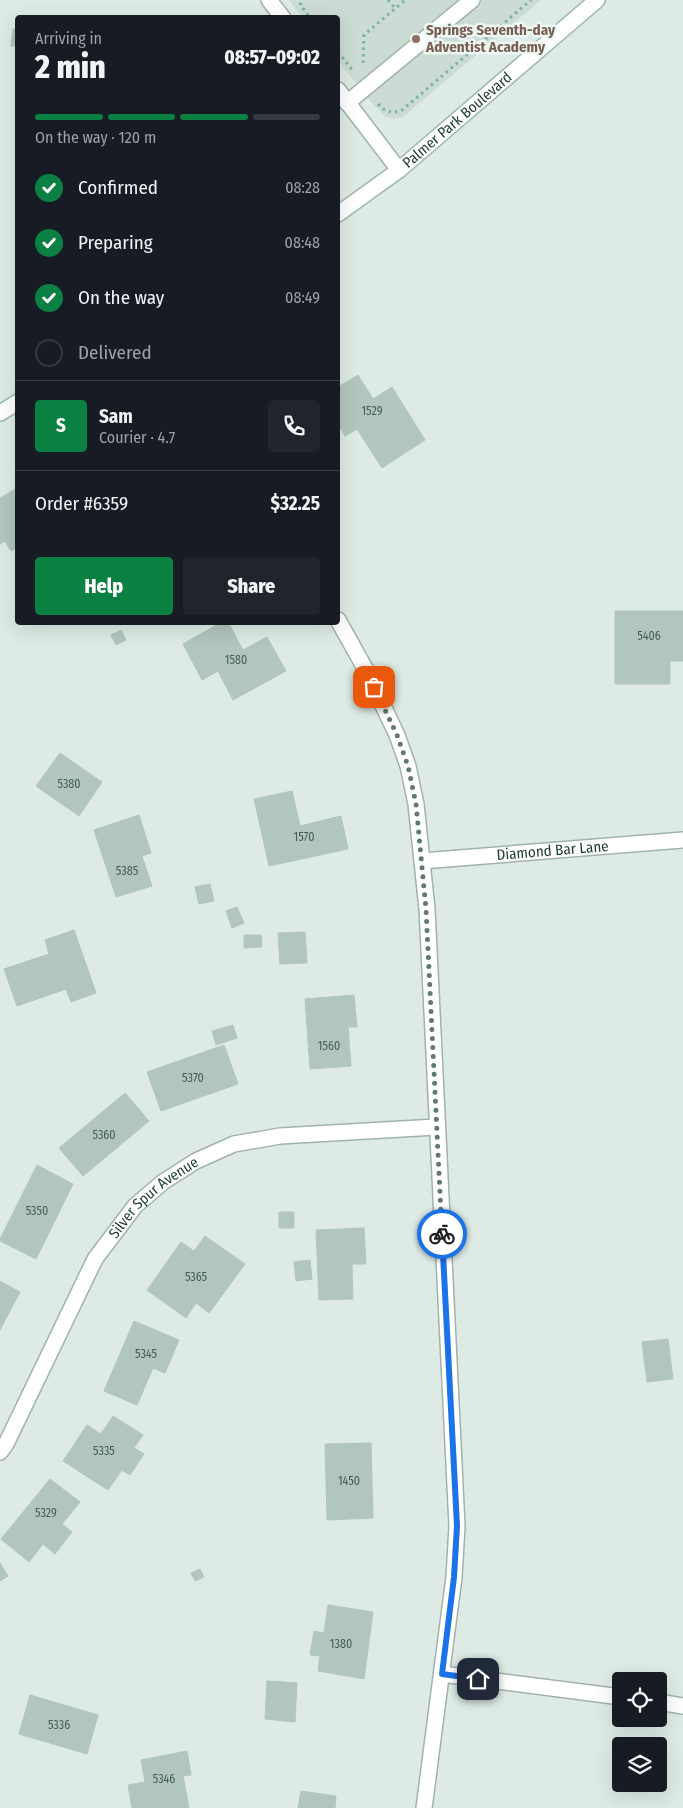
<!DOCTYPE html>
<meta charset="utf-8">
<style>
body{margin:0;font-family:"Fira Sans Condensed",sans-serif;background:#20242c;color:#f1f3f6;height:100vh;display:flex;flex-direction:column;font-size:19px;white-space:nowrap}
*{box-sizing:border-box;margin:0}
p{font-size:16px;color:#9ea1a6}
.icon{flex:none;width:28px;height:28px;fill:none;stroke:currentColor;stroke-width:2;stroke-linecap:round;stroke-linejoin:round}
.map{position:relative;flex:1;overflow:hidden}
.details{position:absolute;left:15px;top:15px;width:325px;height:610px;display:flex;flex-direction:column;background:#171b24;border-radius:5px;box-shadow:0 5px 20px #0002}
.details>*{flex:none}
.buttons{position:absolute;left:612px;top:1672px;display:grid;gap:10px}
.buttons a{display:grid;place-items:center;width:55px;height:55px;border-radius:5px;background:#171b24;box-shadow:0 5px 20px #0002;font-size:25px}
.pin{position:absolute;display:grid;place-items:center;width:42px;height:42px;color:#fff;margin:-21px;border-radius:10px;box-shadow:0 2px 8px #0006}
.courier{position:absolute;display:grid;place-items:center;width:50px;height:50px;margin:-25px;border:4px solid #1a73e8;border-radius:50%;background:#fff;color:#222;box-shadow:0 1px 6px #0007}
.summary em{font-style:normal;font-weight:800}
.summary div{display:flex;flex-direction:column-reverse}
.summary{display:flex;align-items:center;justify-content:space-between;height:85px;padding:0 20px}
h1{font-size:32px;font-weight:800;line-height:38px}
.bar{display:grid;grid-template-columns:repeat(4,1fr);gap:8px 5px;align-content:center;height:60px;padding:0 20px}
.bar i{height:6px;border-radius:4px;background:#363941}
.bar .current{background:#0b8043}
.bar p{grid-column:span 4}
.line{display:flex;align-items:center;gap:12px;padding:0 20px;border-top:1px solid #363941}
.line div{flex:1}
.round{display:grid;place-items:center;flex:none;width:52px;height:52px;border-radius:5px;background:#20242c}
ol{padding:0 20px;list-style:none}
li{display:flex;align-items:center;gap:15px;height:55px}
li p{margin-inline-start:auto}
li .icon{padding:5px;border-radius:50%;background:#0b8043;color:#fff;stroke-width:4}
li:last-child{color:#9ea1a6}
li i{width:28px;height:28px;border:2px solid #363941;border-radius:50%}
.action{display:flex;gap:10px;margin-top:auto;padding:10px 20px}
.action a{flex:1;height:58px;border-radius:5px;background:#0b8043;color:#fff;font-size:20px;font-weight:800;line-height:58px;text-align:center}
.action a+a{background:#20242c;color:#f1f3f6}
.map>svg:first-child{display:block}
.built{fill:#ccdbd4}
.building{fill:#b3c6be;stroke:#b0c6bc}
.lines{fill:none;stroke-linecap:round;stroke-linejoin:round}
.lane-casing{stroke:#a0b3ac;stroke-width:18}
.street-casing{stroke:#a0b3ac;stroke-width:18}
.secondary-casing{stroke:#9bb8ad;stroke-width:18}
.path{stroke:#7ab39f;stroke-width:3;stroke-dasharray:2.5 4;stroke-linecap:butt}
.lane{stroke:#fff;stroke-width:15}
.street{stroke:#fff;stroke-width:15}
.secondary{stroke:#fff;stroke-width:15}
.done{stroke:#617a71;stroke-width:5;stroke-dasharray:0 9}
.route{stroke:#1a73e8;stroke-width:6}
.education-dot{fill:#8d6e63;stroke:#eef8f3;stroke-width:2}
.labels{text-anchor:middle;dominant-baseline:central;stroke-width:5;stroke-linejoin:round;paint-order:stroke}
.number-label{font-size:12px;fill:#425f56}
.education-label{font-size:15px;font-weight:bold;fill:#785e54;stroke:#eef8f3;text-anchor:start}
.street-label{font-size:15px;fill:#1d3d33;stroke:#eef8f3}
</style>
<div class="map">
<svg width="683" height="1808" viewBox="0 0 683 1808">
<rect width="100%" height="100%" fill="#deebe5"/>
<path class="built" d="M289,0H541L403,117L394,119L386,117L374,105L338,61V18L302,17Z"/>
<path class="building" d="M13,29H18V46H11Z
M358,375L373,399L392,387L425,440L382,468L357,429L345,436L338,424V387Z
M16,489L18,547L11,551L5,541L0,544V498Z
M615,611H683V661H670V684H615Z
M222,622H228L243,650L267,637L286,671L233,700L218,671L202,680L183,644Z
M121,630L126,640L116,645L111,635Z
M60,753L102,782L79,816L36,786Z
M292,791L300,826L341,816L348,849L269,866L254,799Z
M139,815L151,853L142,856L152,886L116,897L94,830Z
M210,884L214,901L199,904L195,887Z
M237,907L244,923L232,928L226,911Z
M74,930L96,993L71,1002L66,989L17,1006L4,969L49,954L45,940Z
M305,932L307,963L280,964L278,933Z
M244,935H261L262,947L244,948Z
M354,995L357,1027H348L351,1066L310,1069L305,999Z
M233,1025L237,1038L216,1045L212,1031Z
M224,1045L238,1084L161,1111L147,1072Z
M125,1093L149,1121L83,1176L59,1148Z
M37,1165L73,1184L36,1259L0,1241V1239Z
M279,1212H294V1228H279Z
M364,1228L366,1264H352L353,1299L319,1300L316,1230Z
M205,1236L245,1264L209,1313L196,1303L186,1318L147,1290L181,1242L194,1251Z
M310,1260L312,1279L296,1281L294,1262Z
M0,1281L20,1292L0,1330Z
M134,1321L179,1340L165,1373L153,1368L137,1405L104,1391Z
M668,1339L673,1379L647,1382L642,1342Z
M113,1416L143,1435L134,1448L144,1454L130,1475L122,1470L108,1490L63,1461L87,1425L101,1434Z
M371,1443L373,1518L327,1520L325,1444Z
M50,1479L80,1502L62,1524L72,1532L55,1554L43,1544L29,1562L1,1539Z
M0,1563L8,1576L0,1581Z
M200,1569L204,1577L195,1581L191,1573Z
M328,1605L373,1612L364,1679L318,1671L320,1656L310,1655L314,1631L324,1633Z
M267,1681L297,1683L295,1722L265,1719Z
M30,1695L98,1715L87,1754L19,1734Z
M187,1751L191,1775L183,1776L189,1808H132L128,1785L145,1782L141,1760Z
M301,1791L336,1796L335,1808H298Z"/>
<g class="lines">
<defs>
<path id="lane" d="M347,103L472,0"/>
<g id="street">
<path d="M269,0L283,18"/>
<path d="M338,90L399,170"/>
<path d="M338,620L367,672L397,735L408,766L416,804L427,909L457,1526L454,1577L424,1808"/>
<path id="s1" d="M422,861L683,840"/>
<path id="s2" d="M0,1452L6,1444L95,1259L135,1206L163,1182L196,1161L234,1144L280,1136L436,1127"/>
<path d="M442,1674L621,1697"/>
<path d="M659,1702L683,1706"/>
</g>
<g id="secondary">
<path id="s3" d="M338,214L399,170L597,0"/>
<path d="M0,413L18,402"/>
</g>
</defs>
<use href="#lane" class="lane-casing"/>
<use href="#street" class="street-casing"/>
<use href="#secondary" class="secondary-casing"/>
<path class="path" d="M388,0L395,8
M300,5L303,0
M303,8L310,18
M338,52L353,71
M363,63L364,35L405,0
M378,104C385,112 391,113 401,111L531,0"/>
<use href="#lane" class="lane"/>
<use href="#street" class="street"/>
<use href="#secondary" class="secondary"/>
</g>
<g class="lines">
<path class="done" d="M374,687L397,735L408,766L416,804L426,909L442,1234"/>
<path class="route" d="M442,1234L457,1526L454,1577L442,1674L478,1679"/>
</g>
<circle class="education-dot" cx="416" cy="39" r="5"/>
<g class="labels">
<g class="number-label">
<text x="372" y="411">1529</text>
<text x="649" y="636">5406</text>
<text x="236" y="660">1580</text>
<text x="69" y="784">5380</text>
<text x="304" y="837">1570</text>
<text x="127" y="871">5385</text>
<text x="329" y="1046">1560</text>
<text x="193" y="1078">5370</text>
<text x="104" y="1135">5360</text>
<text x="37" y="1211">5350</text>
<text x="196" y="1277">5365</text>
<text x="146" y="1354">5345</text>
<text x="104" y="1451">5335</text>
<text x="349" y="1481">1450</text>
<text x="46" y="1513">5329</text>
<text x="341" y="1644">1380</text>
<text x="59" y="1725">5336</text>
<text x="164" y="1779">5346</text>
</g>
<g class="education-label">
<text x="426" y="30">Springs Seventh-day<tspan x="426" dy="17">Adventist Academy</tspan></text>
</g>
<g class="street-label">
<text stroke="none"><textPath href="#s3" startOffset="152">Palmer Park Boulevard</textPath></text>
<text stroke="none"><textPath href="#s1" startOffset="131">Diamond Bar Lane</textPath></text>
<text stroke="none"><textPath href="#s2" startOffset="301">Silver Spur Avenue</textPath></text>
</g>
</g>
</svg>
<div class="buttons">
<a><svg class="icon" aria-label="locate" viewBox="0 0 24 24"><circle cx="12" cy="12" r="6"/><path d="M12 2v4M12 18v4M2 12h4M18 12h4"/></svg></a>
<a><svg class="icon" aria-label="layers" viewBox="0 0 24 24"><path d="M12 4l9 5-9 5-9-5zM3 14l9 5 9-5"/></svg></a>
</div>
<div class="pin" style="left:374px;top:687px;background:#ea580c"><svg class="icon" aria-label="bag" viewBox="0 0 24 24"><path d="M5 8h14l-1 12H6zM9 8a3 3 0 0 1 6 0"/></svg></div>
<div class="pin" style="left:478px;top:1679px;background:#1f2937"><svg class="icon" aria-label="home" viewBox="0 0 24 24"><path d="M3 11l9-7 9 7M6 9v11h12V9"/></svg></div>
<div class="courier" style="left:442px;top:1234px"><svg class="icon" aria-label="bike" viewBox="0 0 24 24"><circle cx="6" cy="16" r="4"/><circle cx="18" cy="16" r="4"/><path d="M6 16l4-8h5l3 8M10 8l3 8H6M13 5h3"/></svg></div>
<section class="details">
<div class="summary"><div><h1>2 min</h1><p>Arriving in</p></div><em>08:57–09:02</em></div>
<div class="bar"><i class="current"></i><i class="current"></i><i class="current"></i><i></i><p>On the way · 120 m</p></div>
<ol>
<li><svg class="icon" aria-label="check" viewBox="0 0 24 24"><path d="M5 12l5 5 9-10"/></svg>Confirmed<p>08:28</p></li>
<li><svg class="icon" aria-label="check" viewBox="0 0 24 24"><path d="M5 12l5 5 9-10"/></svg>Preparing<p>08:48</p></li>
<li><svg class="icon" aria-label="check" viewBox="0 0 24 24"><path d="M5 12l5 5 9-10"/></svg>On the way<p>08:49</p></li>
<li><i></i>Delivered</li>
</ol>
<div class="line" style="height:90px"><b class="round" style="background:#0b8043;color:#fff">S</b><div><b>Sam</b><p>Courier · 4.7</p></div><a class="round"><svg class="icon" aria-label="phone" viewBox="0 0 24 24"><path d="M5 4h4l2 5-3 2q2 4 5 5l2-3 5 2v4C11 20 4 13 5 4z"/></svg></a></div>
<div class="line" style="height:65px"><div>Order #6359</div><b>$32.25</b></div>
<div class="action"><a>Help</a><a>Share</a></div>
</section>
</div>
